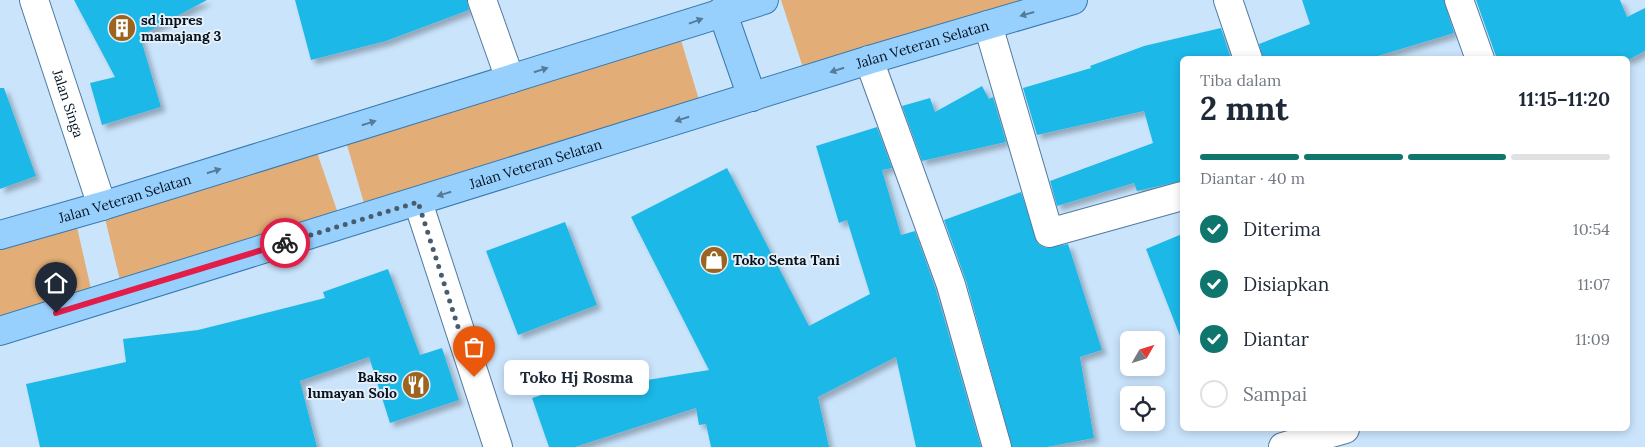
<!DOCTYPE html>
<html lang="id">
<meta charset="utf-8">
<style>
body{margin:0;font-family:Lora,serif;background:#f2f2f3;color:#1f2937;height:100vh;display:flex;flex-direction:column;font-size:19px;white-space:nowrap}
*{box-sizing:border-box;margin:0}
p{font-size:16px;color:#747a83}
.icon{flex:none;width:28px;height:28px;fill:none;stroke:currentColor;stroke-width:2;stroke-linecap:round;stroke-linejoin:round}
.map{position:relative;flex:1;overflow:hidden}
.drawer{position:absolute;left:1180px;top:56px;width:450px;height:375px;display:flex;flex-direction:column;background:#fff;border-radius:8px;box-shadow:0 2px 8px #0003}
.drawer>*{flex:none}
.needle{width:32px;rotate:51deg}
.controls{position:absolute;left:1120px;top:331px;display:grid;gap:10px}
.controls a{display:grid;place-items:center;width:45px;height:45px;border-radius:8px;background:#fff;box-shadow:0 2px 8px #0003;font-size:25px}
.pin{position:absolute;display:grid;place-items:center;width:42px;height:42px;color:#fff;margin:-51px -21px;border-radius:50% 50% 50% 0;rotate:-45deg;box-shadow:0 0 5px #0007}
.pin .icon{rotate:45deg}
.courier{position:absolute;display:grid;place-items:center;width:50px;height:50px;margin:-25px;border:4px solid #e11d48;border-radius:50%;background:#fff;color:#222;box-shadow:0 1px 6px #0007}
.bubble{position:absolute;height:35px;border-radius:8px;background:#fff;box-shadow:0 2px 8px #0003;font-size:16px;font-weight:800;line-height:35px;text-align:center}
.summary em{font-style:normal;font-weight:800}
.summary div{display:flex;flex-direction:column-reverse}
.summary{display:flex;align-items:center;justify-content:space-between;height:85px;padding:0 20px}
h1{font-size:32px;font-weight:800;line-height:38px}
.bar{display:grid;grid-template-columns:repeat(4,1fr);gap:8px 5px;align-content:center;height:60px;padding:0 20px}
.bar i{height:6px;border-radius:4px;background:#e0e1e3}
.bar .selected{background:#0f766e}
.bar p{grid-column:span 4}
ol{padding:0 20px;list-style:none}
li{display:flex;align-items:center;gap:15px;height:55px}
li p{margin-inline-start:auto}
li .icon{padding:5px;border-radius:50%;background:#0f766e;color:#fff;stroke-width:4}
li:last-child{color:#747a83}
li i{width:28px;height:28px;border:2px solid #e0e1e3;border-radius:50%}
.map>svg:first-child{display:block}
.green{fill:#e2ad76}
.building{fill:#1fb8e8;filter:url(#shadow)}
.lines{fill:none;stroke-linecap:round;stroke-linejoin:round}
.minor-casing{stroke:#527a9e;stroke-width:30}
.major-casing{stroke:#3879af;stroke-width:30}
.minor{stroke:#fff;stroke-width:28}
.major{stroke:#98d0fd;stroke-width:28}
.oneway{fill:#557b9a}
.done{stroke:#495c6e;stroke-width:5;stroke-dasharray:0 9}
.route{stroke:#e11d48;stroke-width:6}
.labels{text-anchor:middle;dominant-baseline:central;stroke-width:4;stroke-linejoin:round;paint-order:stroke}
.poi-label{font-size:14px;font-weight:bold;fill:#041321;stroke:#e6eff7;text-anchor:start}
.street-label{font-size:14px;fill:#041321;stroke:#e6eff7}
</style>
<div class="map">
<svg width="1645" height="447" viewBox="0 0 1645 447">
<defs>
<filter id="shadow"><feDropShadow dx="4.5" dy="4.5" stdDeviation="2.5" flood-color="#0004"/></filter>
</defs>
<rect width="100%" height="100%" fill="#cae4fc"/>
<path class="green" d="M781,0H1073L807,80Z
M677,27L703,113L368,217L343,131Z
M313,141L342,225L123,293L102,206Z
M74,214L94,302L0,331V235Z"/>
<path class="building" d="M74,0H207L140,36L161,107L102,125L90,83L115,77Z
M295,0H467L469,10L386,41L311,60Z
M1302,0H1444L1454,33L1368,59H1263L1259,44L1310,24Z
M1476,0H1620L1627,17L1645,8V51L1630,59H1497Z
M1221,28L1231,59H1182V181L1137,191L1134,183L1057,206L1050,181L1153,143L1144,111L1037,135L1023,88L1091,68L1090,66L1144,46Z
M982,86L989,99L993,97L1006,142L922,161L902,106L930,98L935,112Z
M0,88H4L36,176L0,189Z
M877,127L892,168L882,170L901,235L915,231L936,290L981,447H916L896,357L818,397L829,447H711L706,424L699,425L696,408L575,447H549L532,398L636,365L641,381L709,370L631,217L727,168L809,326L870,294L847,220L839,223L816,146Z
M1021,192L1038,244L1046,248L1068,244L1102,350L1080,357L1094,438L1047,447H1012L966,281L944,220Z
M565,222L597,305L518,335L486,251Z
M1182,234V336H1180L1146,249Z
M388,269L420,355L442,348L459,400L390,423L369,357L300,381L317,447H40L26,384L126,362L123,339L198,330L325,298L323,292Z"/>
<g class="lines">
<defs>
<g id="minor">
<path id="s1" d="M34,0L102,206"/>
<path d="M482,0L510,79"/>
<path d="M1228,0L1248,59"/>
<path d="M1459,0L1480,59"/>
<path d="M988,25L1049,233L1182,196"/>
<path d="M869,60L951,285L997,447"/>
<path d="M418,202L498,447"/>
<path d="M1283,447L1345,429"/>
</g>
<g id="major">
<path d="M722,11L752,97"/>
<path id="s2" d="M0,235L102,206L764,0"/>
<path id="s3" d="M0,331L869,60L1073,0"/>
</g>
</defs>
<use href="#minor" class="minor-casing"/>
<use href="#major" class="major-casing"/>
<use href="#minor" class="minor"/>
<use href="#major" class="major"/>
</g>
<defs><path id="oneway-solid" d="M-6-.8H1V-3.2L6.5 0L1 3.2V.8H-6Z" transform="scale(1.25)"/></defs>
<g class="oneway">
<use href="#oneway-solid" transform="translate(1027 14) rotate(164)"/>
<use href="#oneway-solid" transform="translate(696 21) rotate(-20)"/>
<use href="#oneway-solid" transform="translate(541 70) rotate(-17)"/>
<use href="#oneway-solid" transform="translate(837 70) rotate(162)"/>
<use href="#oneway-solid" transform="translate(682 119) rotate(162)"/>
<use href="#oneway-solid" transform="translate(369 123) rotate(-17)"/>
<use href="#oneway-solid" transform="translate(214 171) rotate(-17)"/>
<use href="#oneway-solid" transform="translate(444 194) rotate(163)"/>
</g>
<g class="lines">
<path class="done" d="M285,243L418,202L474,377"/>
<path class="route" d="M56,313L285,243"/>
</g>
<defs>
<symbol id="building-disc" viewBox="-11 -11 22 22"><circle r="9.5" fill="#9c6421" stroke="#e6eff7"/><path d="M-4-6H4V6H1V3H-1V6H-4ZM-2.5-4.3h1.7v1.8h-1.7ZM.8-4.3h1.7v1.8H.8ZM-2.5-1h1.7V.8h-1.7ZM.8-1h1.7V.8H.8Z" fill="#fff"/></symbol>
<symbol id="shop-disc" viewBox="-11 -11 22 22"><circle r="9.5" fill="#9c6421" stroke="#e6eff7"/><path d="M-5-2.5h2.3a2.7 3.5 0 0 1 5.4 0H5L5.5 6h-11ZM-1.5-2.5h3a1.5 2.3 0 0 0-3 0Z" fill="#fff"/></symbol>
<symbol id="restaurant-disc" viewBox="-11 -11 22 22"><circle r="9.5" fill="#9c6421" stroke="#e6eff7"/><path d="M-5-6h1v4h1v-4h1v4h1v-4h1v5L-1.5 .5V6h-2V.5L-5-1ZM5-6V6H3V1.5H1.5Q1.5-4 5-6Z" fill="#fff"/></symbol>
</defs>
<g fill-rule="evenodd">
<use href="#building-disc" x="106" y="12" width="32" height="32"/>
<use href="#shop-disc" x="698" y="244" width="32" height="32"/>
<use href="#restaurant-disc" x="400" y="369" width="32" height="32"/>
</g>
<g class="labels">
<g class="poi-label">
<text x="141" y="20">sd inpres<tspan x="141" dy="16">mamajang 3</tspan></text>
<text x="733" y="260">Toko Senta Tani</text>
<text x="397" y="377" text-anchor="end">Bakso<tspan x="397" dy="16">lumayan Solo</tspan></text>
</g>
<g class="street-label">
<text stroke="none"><textPath href="#s3" startOffset="966">Jalan Veteran Selatan</textPath></text>
<text stroke="none"><textPath href="#s1" startOffset="109">Jalan Singa</textPath></text>
<text stroke="none"><textPath href="#s3" startOffset="561">Jalan Veteran Selatan</textPath></text>
<text stroke="none"><textPath href="#s2" startOffset="130">Jalan Veteran Selatan</textPath></text>
</g>
</g>
</svg>
<div class="controls">
<a><svg class="needle" viewBox="-14 -14 28 28"><path d="M0-13l5 13h-10z" fill="#e53935"/><path d="M0 13l5-13h-10z" fill="#747a83"/></svg></a>
<a><svg class="icon" aria-label="locate" viewBox="0 0 24 24"><circle cx="12" cy="12" r="6"/><path d="M12 2v4M12 18v4M2 12h4M18 12h4"/></svg></a>
</div>
<div class="pin" style="left:474px;top:377px;background:#ea580c"><svg class="icon" aria-label="bag" viewBox="0 0 24 24"><path d="M5 8h14l-1 12H6zM9 8a3 3 0 0 1 6 0"/></svg></div>
<div class="pin" style="left:56px;top:313px;background:#1f2937"><svg class="icon" aria-label="home" viewBox="0 0 24 24"><path d="M3 11l9-7 9 7M6 9v11h12V9"/></svg></div>
<div class="courier" style="left:285px;top:243px"><svg class="icon" aria-label="bike" viewBox="0 0 24 24"><circle cx="6" cy="16" r="4"/><circle cx="18" cy="16" r="4"/><path d="M6 16l4-8h5l3 8M10 8l3 8H6M13 5h3"/></svg></div>
<div class="bubble" style="left:504px;top:360px;width:145px">Toko Hj Rosma</div>
<section class="drawer">
<div class="summary"><div><h1>2 mnt</h1><p>Tiba dalam</p></div><em>11:15–11:20</em></div>
<div class="bar"><i class="selected"></i><i class="selected"></i><i class="selected"></i><i></i><p>Diantar · 40 m</p></div>
<ol>
<li><svg class="icon" aria-label="check" viewBox="0 0 24 24"><path d="M5 12l5 5 9-10"/></svg>Diterima<p>10:54</p></li>
<li><svg class="icon" aria-label="check" viewBox="0 0 24 24"><path d="M5 12l5 5 9-10"/></svg>Disiapkan<p>11:07</p></li>
<li><svg class="icon" aria-label="check" viewBox="0 0 24 24"><path d="M5 12l5 5 9-10"/></svg>Diantar<p>11:09</p></li>
<li><i></i>Sampai</li>
</ol>
</section>
</div>
